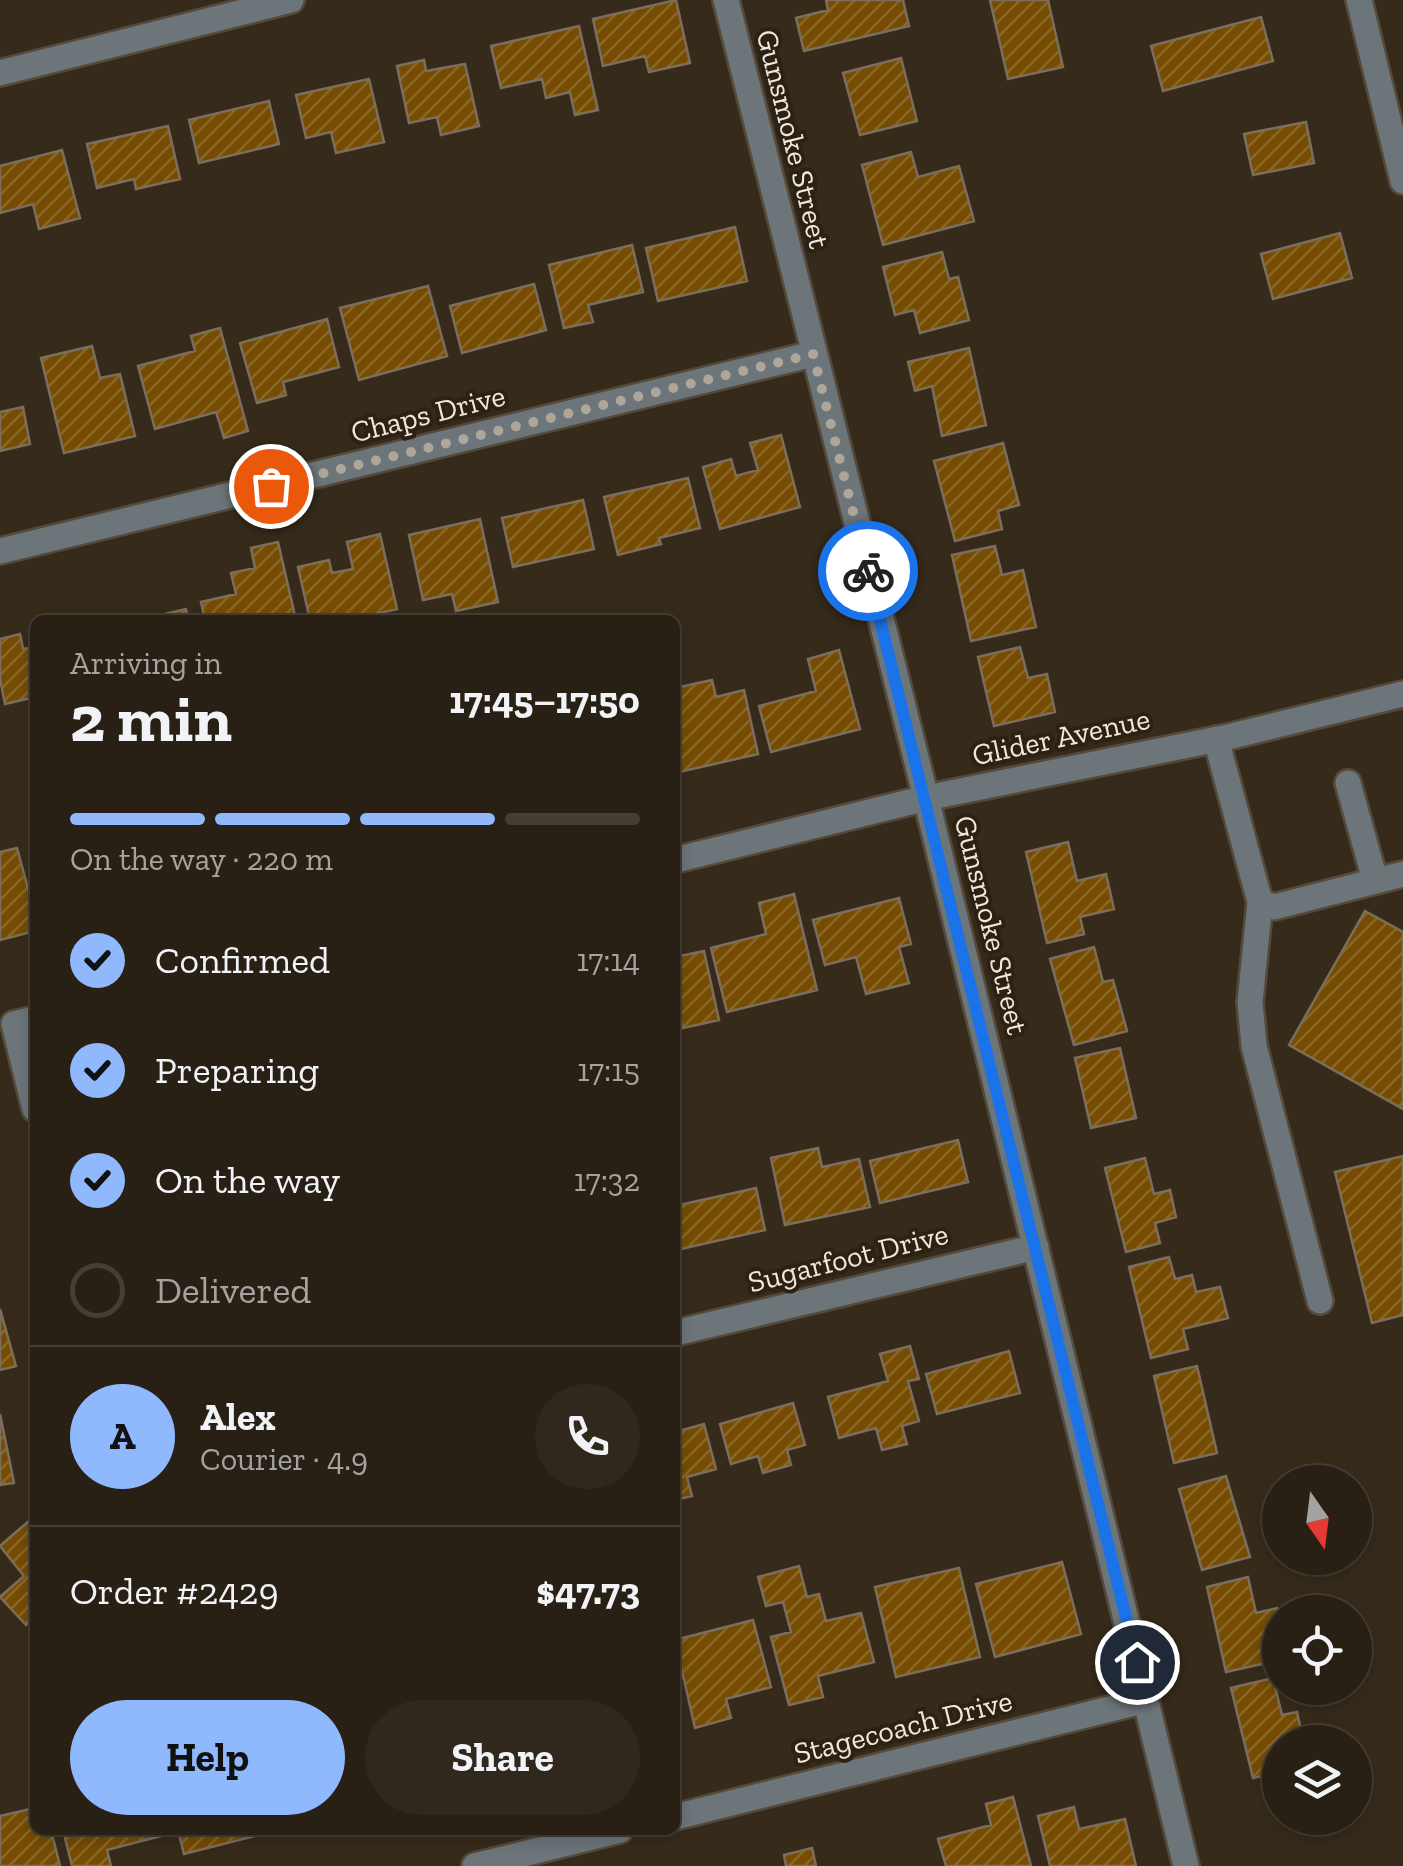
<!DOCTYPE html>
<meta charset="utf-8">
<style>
body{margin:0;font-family:"Zilla Slab",serif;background:#30281d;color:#f1f3f6;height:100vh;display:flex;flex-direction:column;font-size:38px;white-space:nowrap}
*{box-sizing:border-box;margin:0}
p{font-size:32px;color:#a5a3a0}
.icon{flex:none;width:55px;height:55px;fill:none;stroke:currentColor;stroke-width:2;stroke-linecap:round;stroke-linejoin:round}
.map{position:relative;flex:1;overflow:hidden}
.sheet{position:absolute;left:30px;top:615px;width:650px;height:1220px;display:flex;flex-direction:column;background:#282014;border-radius:15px;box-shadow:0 5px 15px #0003,0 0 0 2px #443e34}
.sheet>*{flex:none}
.needle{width:65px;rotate:166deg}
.buttons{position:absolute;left:1262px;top:1465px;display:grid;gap:20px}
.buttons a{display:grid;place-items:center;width:110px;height:110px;border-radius:50%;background:#282014;box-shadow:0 5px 15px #0003,0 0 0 2px #443e34;font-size:50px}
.pin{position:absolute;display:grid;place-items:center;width:85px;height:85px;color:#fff;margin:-42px;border:5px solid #fff;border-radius:50%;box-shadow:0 2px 10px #0007}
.courier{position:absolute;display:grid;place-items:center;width:100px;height:100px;margin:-50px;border:8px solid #1a73e8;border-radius:50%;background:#fff;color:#222;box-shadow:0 2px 12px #0007}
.summary em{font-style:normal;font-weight:800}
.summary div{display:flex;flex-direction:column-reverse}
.summary{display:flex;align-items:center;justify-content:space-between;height:170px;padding:0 40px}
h1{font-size:65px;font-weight:800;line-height:75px}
.bar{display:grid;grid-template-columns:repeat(4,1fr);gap:15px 10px;align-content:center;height:120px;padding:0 40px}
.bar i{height:12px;border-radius:8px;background:#443e34}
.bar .current{background:#8fb8fd}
.bar p{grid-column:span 4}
.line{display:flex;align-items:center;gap:25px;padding:0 40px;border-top:2px solid #443e34}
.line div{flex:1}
.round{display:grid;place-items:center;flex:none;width:105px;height:105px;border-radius:52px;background:#30281d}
ol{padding:0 40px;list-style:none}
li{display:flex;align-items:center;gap:30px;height:110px}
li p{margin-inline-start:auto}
li .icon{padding:10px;border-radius:50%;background:#8fb8fd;color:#111;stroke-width:4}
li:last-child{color:#a5a3a0}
li i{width:55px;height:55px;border:5px solid #443e34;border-radius:50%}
.action{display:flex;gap:20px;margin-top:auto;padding:20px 40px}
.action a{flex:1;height:115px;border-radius:60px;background:#8fb8fd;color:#111;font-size:40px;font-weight:800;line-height:115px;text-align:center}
.action a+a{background:#30281d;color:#f1f3f6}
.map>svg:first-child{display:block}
.building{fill:url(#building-hatch);stroke:#7c6e5d;stroke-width:2.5}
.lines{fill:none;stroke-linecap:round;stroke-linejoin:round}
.minor-casing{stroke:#54493a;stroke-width:30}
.minor{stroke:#6c757a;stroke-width:25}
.done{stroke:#aea69a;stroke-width:10;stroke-dasharray:0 18}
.route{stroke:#1a73e8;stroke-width:12}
.labels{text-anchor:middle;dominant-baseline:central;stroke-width:8;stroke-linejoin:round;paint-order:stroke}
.street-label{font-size:30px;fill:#efe8de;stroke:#2c2112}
</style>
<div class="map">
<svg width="1403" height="1866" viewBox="0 0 1403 1866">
<defs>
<pattern id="building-hatch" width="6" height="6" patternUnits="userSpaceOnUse" patternTransform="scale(2.5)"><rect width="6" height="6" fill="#764c03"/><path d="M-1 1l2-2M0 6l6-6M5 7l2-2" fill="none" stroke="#8a6627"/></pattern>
</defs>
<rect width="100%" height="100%" fill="#362b1b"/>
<path class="building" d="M676,0L690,63L649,72L645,56L603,66L593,19Z
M826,0H903L909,26L804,51L796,18L828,10Z
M990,0H1048L1063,67L1008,79Z
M1261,17L1273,61L1163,91L1151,46Z
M579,26L598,110L575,115L570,92L546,98L542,79L501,88L491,46Z
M901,58L917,121L860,135L843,73Z
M424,60L426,71L465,64L479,126L441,135L437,117L409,123L397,66Z
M369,79L384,142L336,153L331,132L306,138L296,95Z
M269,101L279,144L199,163L189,120Z
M1306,122L1314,163L1253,175L1244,134Z
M168,126L180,179L136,189L134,179L97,188L87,144Z
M62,150L80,218L39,229L33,204L0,213V166Z
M911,152L918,177L959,166L974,221L883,245L862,165Z
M735,227L747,281L658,301L646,248Z
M1340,233L1352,278L1273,299L1261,254Z
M632,245L643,292L588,305L593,322L564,328L549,265Z
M942,252L949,279L958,277L969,320L920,333L914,310L895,315L883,267Z
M534,284L546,330L462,353L450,306Z
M428,286L447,356L359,380L340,308Z
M327,319L339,367L283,382L286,395L257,403L240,343Z
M220,328L248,431L224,438L216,412L155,429L138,366L195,351L191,336Z
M92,346L100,378L120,374L135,436L64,453L41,358Z
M969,348L986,425L942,436L932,386L915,391L908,362Z
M23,407L30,444L0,451V412Z
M781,435L800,507L720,529L703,467L731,459L736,476L758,470L750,443Z
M1003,443L1019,505L998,511L1002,529L955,541L934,461Z
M688,478L700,528L659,538L661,544L618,555L604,497Z
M583,500L594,549L513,567L502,518Z
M480,519L498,602L456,611L452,594L423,600L409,535Z
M380,534L397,609L350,620H310L298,567L329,560L332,573L353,569L347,542Z
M278,542L296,620H205L201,602L236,594L231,573L255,568L251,548Z
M995,546L1002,575L1023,570L1036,627L971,641L952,555Z
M186,609L188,620H140Z
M20,634L23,649L35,647V714L31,698L5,704L0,679V639Z
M1020,647L1028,678L1047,674L1055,712L994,726L978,657Z
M839,650L860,729L771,752L759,706L816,691L808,659Z
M712,680L716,697L744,690L758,754L675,773V708L680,707L675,688Z
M1068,842L1077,881L1106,874L1114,909L1080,917L1084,934L1047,943L1026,852Z
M17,848L35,914V931L0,940V852Z
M794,894L817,990L727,1012L711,948L766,934L759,903Z
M899,898L911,944L899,947L909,983L866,994L856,957L825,965L813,920Z
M1365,911L1403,932V1109L1289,1045Z
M1094,947L1103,982L1113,980L1127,1031L1074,1045L1050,959Z
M704,951L719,1020L683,1028L675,1002V957Z
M1120,1048L1136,1118L1091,1128L1075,1058Z
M958,1140L968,1182L880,1203L870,1161Z
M818,1148L822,1167L859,1159L870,1207L785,1225L771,1158Z
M1403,1156V1315L1372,1323L1335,1172Z
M1145,1158L1154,1194L1170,1190L1176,1217L1155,1223L1160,1243L1126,1252L1105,1168Z
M756,1188L765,1230L681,1249L675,1206Z
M1169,1257L1175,1279L1192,1275L1196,1292L1220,1287L1228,1318L1183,1329L1188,1349L1151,1358L1129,1267Z
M0,1309L16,1366L0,1370Z
M910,1346L919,1379L908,1381L919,1421L902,1426L907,1444L882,1450L876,1428L839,1438L828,1397L888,1381L880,1354Z
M1009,1351L1020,1393L937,1414L926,1374Z
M1197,1366L1217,1453L1174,1463L1154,1376Z
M793,1403L805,1445L787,1450L791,1465L763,1473L758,1456L731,1464L720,1424Z
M0,1414L14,1483L0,1485Z
M704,1424L716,1469L687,1477L692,1496L675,1500V1432Z
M1226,1476L1250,1557L1202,1570L1179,1489Z
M30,1520L35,1526V1617L26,1625L0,1597L24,1576L0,1546Z
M1062,1562L1081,1634L995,1657L976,1584Z
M799,1566L807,1597L819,1594L826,1621L861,1613L874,1662L818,1676L823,1697L789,1705L771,1637L791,1632L783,1602L766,1606L758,1577Z
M959,1568L980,1657L896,1677L875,1587Z
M1248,1577L1256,1613L1277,1608L1280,1640L1266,1643L1271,1662L1226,1672L1207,1587Z
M753,1620L771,1687L726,1699L731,1718L695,1728L675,1640Z
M1273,1678L1282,1715L1297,1712L1303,1739L1327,1733L1330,1742H1280V1772L1253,1778L1231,1688Z
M1013,1797L1031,1866H946L938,1839L991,1825L986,1804Z
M1074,1807L1079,1829L1125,1819L1136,1866H1050L1038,1816Z
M30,1809L35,1830H51L60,1866H0V1816Z
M63,1830H160L161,1836L107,1850L111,1866H72Z
M178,1830H266L267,1833L184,1854Z
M812,1848L816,1866H786L784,1855Z"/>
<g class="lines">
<defs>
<path id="minor" d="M726,0L926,798L1186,1866
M1359,0L1403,181
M0,73L291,0
M0,551L813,354
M1216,739L1260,902L1274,907L1403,874
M1348,783L1375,880
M675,860L926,798L1228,737L1403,694
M1260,902L1250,1002L1254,1046L1320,1301
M35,1019L14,1024L35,1109
M675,1333L1036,1247
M675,1817L1146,1700
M475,1866L620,1830"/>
</defs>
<use href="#minor" class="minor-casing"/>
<use href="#minor" class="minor"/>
</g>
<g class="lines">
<path class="done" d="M271,486L813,354L868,571"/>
<path class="route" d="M868,571L1137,1662"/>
</g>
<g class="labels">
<g class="street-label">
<text transform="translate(793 139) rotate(76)">Gunsmoke Street</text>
<text transform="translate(428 414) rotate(-14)">Chaps Drive</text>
<text transform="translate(1061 737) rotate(-12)">Glider Avenue</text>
<text transform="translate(991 925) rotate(76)">Gunsmoke Street</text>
<text transform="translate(848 1258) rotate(-14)">Sugarfoot Drive</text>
<text transform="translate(903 1727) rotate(-14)">Stagecoach Drive</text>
</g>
</g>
</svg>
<div class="buttons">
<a><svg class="needle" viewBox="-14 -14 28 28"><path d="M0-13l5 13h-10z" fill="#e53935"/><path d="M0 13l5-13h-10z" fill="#a5a3a0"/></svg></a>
<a><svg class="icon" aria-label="locate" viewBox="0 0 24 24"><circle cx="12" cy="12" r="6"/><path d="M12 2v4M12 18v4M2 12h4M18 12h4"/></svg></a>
<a><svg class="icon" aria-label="layers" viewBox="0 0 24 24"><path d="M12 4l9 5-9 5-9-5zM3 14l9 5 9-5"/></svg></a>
</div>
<div class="pin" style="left:271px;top:486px;background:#ea580c"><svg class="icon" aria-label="bag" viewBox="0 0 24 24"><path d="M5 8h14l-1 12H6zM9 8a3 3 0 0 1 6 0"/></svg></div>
<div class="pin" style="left:1137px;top:1662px;background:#1f2937"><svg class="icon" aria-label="home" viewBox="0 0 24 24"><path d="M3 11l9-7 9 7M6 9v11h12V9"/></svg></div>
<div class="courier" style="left:868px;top:571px"><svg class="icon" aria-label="bike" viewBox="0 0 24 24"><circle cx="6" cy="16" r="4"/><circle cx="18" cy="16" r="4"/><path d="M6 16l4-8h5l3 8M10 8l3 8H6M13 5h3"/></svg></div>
<section class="sheet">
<div class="summary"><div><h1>2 min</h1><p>Arriving in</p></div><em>17:45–17:50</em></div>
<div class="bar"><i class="current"></i><i class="current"></i><i class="current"></i><i></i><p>On the way · 220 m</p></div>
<ol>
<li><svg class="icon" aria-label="check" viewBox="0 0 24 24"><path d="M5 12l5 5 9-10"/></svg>Confirmed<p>17:14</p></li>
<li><svg class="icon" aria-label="check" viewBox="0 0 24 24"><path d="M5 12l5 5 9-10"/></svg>Preparing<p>17:15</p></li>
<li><svg class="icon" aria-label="check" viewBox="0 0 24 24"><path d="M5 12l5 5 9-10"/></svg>On the way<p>17:32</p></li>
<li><i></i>Delivered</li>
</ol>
<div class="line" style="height:180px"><b class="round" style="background:#8fb8fd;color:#111">A</b><div><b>Alex</b><p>Courier · 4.9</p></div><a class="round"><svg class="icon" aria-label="phone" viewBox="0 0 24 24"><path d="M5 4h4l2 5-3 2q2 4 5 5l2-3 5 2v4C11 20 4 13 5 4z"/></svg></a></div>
<div class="line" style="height:130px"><div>Order #2429</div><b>$47.73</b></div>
<div class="action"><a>Help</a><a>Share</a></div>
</section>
</div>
